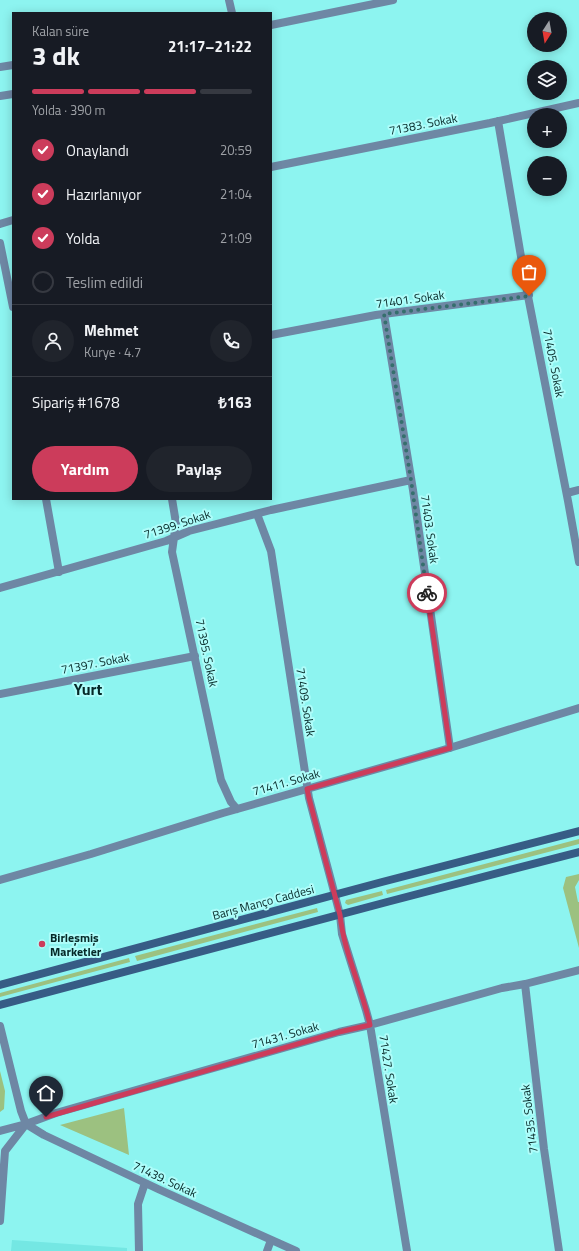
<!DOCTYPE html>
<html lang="tr">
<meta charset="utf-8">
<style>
body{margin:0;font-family:"Titillium Web",sans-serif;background:#20242c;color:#f1f3f6;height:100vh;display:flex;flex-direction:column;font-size:15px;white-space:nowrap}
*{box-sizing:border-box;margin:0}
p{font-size:13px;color:#9ea1a6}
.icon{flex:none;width:22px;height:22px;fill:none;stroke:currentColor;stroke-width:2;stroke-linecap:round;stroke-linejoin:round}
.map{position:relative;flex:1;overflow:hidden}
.panel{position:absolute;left:12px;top:12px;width:260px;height:488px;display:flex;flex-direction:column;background:#171b24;border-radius:0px;box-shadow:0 2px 10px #0003}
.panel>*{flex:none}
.needle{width:26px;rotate:191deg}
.buttons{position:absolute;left:527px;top:12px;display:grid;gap:8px}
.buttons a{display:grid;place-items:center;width:40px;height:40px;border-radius:50%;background:#171b24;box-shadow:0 2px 10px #0003;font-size:20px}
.pin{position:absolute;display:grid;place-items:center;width:34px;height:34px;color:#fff;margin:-41px -17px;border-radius:50% 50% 50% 0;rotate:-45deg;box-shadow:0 0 4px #0007}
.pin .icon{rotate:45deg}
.courier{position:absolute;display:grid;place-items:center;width:40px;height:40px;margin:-20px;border:3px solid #cc3c5b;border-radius:50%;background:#fff;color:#222;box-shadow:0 1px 5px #0007}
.summary em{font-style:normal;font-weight:700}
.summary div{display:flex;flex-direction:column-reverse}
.summary{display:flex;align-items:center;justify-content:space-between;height:68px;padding:0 20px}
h1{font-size:26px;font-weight:700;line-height:30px}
.bar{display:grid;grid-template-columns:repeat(4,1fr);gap:6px 4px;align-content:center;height:48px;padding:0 20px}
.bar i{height:5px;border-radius:3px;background:#363941}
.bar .selected{background:#cc3c5b}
.bar p{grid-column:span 4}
.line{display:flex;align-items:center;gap:10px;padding:0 20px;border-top:1px solid #363941}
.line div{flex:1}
.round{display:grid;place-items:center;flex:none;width:42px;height:42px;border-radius:21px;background:#20242c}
ol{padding:0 20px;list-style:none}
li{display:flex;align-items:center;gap:12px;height:44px}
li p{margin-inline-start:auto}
li .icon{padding:4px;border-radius:50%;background:#cc3c5b;color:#fff;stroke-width:4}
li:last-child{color:#9ea1a6}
li i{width:22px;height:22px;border:2px solid #363941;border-radius:50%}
.button{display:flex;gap:8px;margin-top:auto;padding:8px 20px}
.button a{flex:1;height:46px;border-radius:24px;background:#cc3c5b;color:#fff;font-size:16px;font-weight:700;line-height:46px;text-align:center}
.button a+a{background:#20242c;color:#f1f3f6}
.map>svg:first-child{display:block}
.built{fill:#74e7e3}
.green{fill:#9cc180}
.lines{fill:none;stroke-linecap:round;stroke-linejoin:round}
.minor{stroke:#6e87a4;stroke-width:8}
.tertiary{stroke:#6e87a4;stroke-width:8}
.secondary{stroke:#375c85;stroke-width:8}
.done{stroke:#356f6d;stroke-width:4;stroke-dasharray:0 7.2}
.route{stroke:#cc3c5b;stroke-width:5}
.poi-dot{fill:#cc3c5b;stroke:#aefdfa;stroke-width:1.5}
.labels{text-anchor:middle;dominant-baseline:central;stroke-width:4;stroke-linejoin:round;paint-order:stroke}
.street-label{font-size:12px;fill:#052827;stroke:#aefdfa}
.poi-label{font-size:12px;font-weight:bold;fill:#052827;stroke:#aefdfa;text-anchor:start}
.district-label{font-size:16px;font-weight:bold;fill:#052827;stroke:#aefdfa}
</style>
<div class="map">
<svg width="579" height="1251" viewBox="0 0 579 1251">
<rect width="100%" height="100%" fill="#8df4f0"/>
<path class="built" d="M12,1240L127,1248V1251H11Z"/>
<path class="green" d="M579,839V844L387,894L386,890Z
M579,874V880L575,887L578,902H579V948L563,888L566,877Z
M382,891L383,895L348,905L345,903L346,900Z
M317,908L318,912L137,961L135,956Z
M129,958L130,962L0,997V993Z
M0,1071L5,1091L4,1109L0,1112Z
M124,1108L129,1155L60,1125Z"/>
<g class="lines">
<path class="minor" d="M229,0L232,13
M271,25L393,0
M498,121L526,286L568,501L579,562
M271,167L490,123L579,103
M0,224L13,220
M0,243L13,307
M384,314L413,490L450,748
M271,335L376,315L529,295
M567,493L579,490
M46,499L59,572
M172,499L176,523L172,552L221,780L231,802L237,809
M257,514L271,551L309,798L332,884L340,915L342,934L366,1010L370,1025L407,1251
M0,588L166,541L189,531L271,510L411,480
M0,694L195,656
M0,880L91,854L223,813L443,750L579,708
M525,984L544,1149L559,1251
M0,1026L21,1111L26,1124
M26,1124L44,1135L158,1189L296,1251
M0,1131L26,1124L56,1113L339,1032L370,1025L502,988L525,984L579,970
M0,1221L5,1151L26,1124
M139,1251L138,1204L145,1183
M267,1251L271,1240"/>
<path class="tertiary" d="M0,67L13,65
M0,96L13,94"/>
<path class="secondary" d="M0,985L382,882L579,831
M0,1005L387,902L579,852"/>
</g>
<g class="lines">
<path class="done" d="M427,593L411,480L384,314L529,296"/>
<path class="route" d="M46,1117L339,1032L370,1025C362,988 344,953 340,915L309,798L307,789L450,748L427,593"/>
</g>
<circle class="poi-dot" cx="42" cy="944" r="4"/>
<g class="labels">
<g class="street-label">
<text transform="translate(423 124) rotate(-11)">71383. Sokak</text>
<text transform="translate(410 299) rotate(-8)">71401. Sokak</text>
<text transform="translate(554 363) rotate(79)">71405. Sokak</text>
<text transform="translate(177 524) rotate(-18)">71399. Sokak</text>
<text transform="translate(430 529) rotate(82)">71403. Sokak</text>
<text transform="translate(207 653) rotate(78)">71395. Sokak</text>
<text transform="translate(95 663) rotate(-11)">71397. Sokak</text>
<text transform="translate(306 702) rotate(81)">71409. Sokak</text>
<text transform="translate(286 782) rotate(-16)">71411. Sokak</text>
<text transform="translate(263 902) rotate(-15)">Barış Manço Caddesi</text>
<text transform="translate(285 1035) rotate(-16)">71431. Sokak</text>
<text transform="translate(389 1069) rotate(81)">71427. Sokak</text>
<text transform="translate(529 1119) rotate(-97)">71435. Sokak</text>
<text transform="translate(165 1179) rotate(25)">71439. Sokak</text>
</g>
<g class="poi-label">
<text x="50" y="937">Birleşmiş<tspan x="50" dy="14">Marketler</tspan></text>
</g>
<g class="district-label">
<text x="88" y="689">Yurt</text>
</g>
</g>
</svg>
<div class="buttons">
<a><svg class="needle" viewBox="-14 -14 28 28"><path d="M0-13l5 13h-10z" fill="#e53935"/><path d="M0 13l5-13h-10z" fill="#9ea1a6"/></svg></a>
<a><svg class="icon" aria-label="layers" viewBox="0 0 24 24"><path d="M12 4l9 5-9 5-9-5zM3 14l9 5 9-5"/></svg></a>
<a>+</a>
<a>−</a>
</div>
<div class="pin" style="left:529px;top:296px;background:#ea580c"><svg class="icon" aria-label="bag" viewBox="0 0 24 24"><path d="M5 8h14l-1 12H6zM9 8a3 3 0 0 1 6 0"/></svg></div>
<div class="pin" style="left:46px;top:1117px;background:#1f2937"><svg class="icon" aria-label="home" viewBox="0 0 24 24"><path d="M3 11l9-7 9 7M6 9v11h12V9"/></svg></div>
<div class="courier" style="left:427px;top:593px"><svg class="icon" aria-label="bike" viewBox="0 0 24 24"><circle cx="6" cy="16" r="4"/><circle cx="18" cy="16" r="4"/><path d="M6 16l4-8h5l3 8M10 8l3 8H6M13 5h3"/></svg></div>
<section class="panel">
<div class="summary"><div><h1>3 dk</h1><p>Kalan süre</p></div><em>21:17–21:22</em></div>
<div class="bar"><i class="selected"></i><i class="selected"></i><i class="selected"></i><i></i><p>Yolda · 390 m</p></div>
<ol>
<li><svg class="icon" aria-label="check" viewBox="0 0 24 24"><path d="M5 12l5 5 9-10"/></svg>Onaylandı<p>20:59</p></li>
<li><svg class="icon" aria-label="check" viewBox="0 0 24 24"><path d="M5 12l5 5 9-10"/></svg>Hazırlanıyor<p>21:04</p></li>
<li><svg class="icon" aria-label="check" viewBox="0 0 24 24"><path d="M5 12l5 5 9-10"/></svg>Yolda<p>21:09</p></li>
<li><i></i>Teslim edildi</li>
</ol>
<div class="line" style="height:72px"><a class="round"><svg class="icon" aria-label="person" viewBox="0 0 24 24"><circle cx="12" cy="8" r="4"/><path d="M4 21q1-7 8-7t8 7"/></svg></a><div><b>Mehmet</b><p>Kurye · 4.7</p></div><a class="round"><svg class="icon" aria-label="phone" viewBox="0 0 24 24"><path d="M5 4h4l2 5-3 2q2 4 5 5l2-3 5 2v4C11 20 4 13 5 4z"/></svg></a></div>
<div class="line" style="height:52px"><div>Sipariş #1678</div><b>₺163</b></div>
<div class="button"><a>Yardım</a><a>Paylaş</a></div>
</section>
</div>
